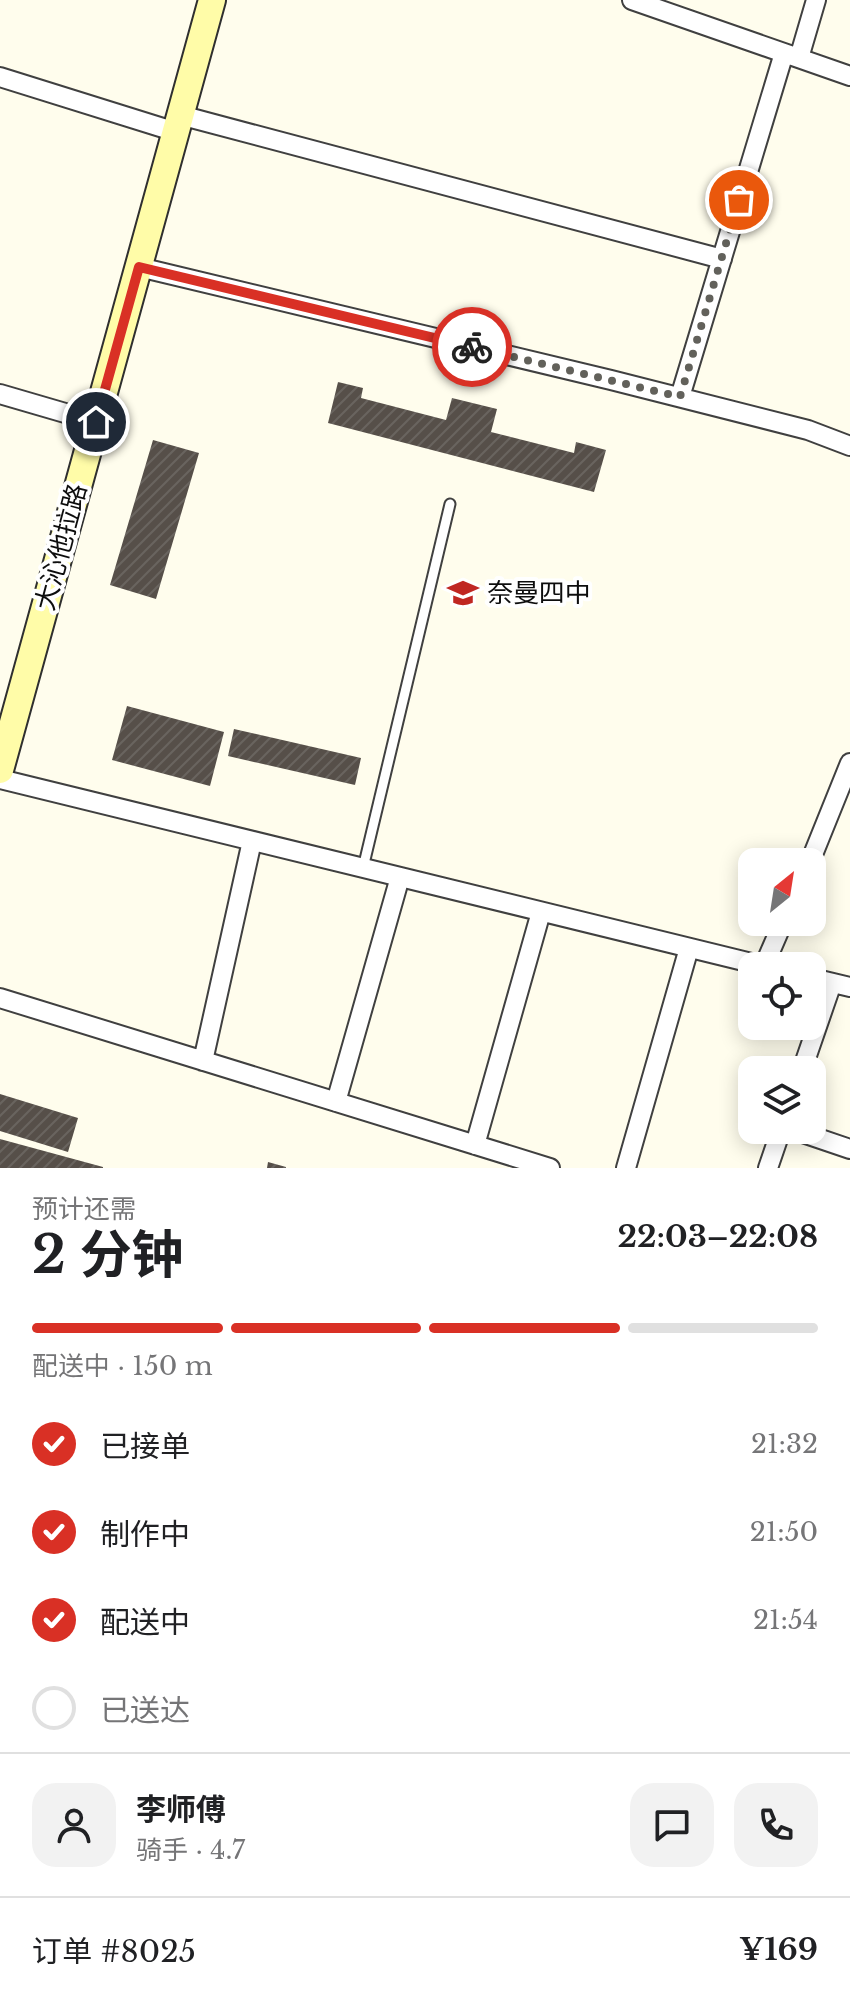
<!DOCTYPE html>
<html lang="zh">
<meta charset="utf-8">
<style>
body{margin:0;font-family:"Libre Baskerville","Noto Sans SC",serif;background:#f2f2f2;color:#202124;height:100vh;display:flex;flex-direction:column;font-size:30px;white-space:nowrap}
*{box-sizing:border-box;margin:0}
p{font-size:26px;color:#757577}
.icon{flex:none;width:44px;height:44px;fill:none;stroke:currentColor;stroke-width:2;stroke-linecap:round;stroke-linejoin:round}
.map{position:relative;height:1168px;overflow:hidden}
.details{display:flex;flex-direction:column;background:#fff;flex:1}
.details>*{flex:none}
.needle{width:52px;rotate:30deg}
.fabs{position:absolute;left:738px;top:848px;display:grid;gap:16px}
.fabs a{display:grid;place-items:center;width:88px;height:88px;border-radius:16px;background:#fff;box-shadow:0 4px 20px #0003;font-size:40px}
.pin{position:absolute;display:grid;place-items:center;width:68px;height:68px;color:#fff;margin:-34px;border:4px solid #fff;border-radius:50%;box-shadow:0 2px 8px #0007}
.courier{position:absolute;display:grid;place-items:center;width:80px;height:80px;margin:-40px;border:6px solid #d93025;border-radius:50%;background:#fff;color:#222;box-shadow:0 2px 10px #0007}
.overview em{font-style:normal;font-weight:700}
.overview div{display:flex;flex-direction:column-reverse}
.overview{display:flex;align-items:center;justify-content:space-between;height:136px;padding:0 32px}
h1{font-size:52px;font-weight:700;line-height:60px}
.bar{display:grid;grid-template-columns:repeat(4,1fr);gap:12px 8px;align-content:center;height:96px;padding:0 32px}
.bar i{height:10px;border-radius:6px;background:#e0e0e0}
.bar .active{background:#d93025}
.bar p{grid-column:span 4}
.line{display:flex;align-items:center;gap:20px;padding:0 32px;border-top:2px solid #e0e0e0}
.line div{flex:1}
.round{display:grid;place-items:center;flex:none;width:84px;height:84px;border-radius:24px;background:#f2f2f2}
ol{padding:0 32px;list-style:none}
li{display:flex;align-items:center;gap:24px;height:88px}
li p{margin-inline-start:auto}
li .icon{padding:8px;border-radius:50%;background:#d93025;color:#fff;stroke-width:4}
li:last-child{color:#757577}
li i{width:44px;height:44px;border:4px solid #e0e0e0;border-radius:50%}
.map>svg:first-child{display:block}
.building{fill:url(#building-hatch)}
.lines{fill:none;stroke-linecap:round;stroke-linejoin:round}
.lane-casing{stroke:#404040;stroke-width:13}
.street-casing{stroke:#404040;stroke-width:22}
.secondary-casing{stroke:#2f2f2f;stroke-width:30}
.lane{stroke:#fff;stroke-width:9}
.street{stroke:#fff;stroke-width:18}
.secondary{stroke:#fffca8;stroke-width:26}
.done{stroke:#62615b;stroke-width:8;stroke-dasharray:0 14.4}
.route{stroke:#d93025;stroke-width:10}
.labels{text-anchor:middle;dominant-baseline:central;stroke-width:8;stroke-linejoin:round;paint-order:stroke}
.street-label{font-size:26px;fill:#0d0d0d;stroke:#fff}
.poi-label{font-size:26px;fill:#0d0d0d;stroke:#fff;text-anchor:start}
</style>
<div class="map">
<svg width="850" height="1168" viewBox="0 0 850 1168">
<defs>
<pattern id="building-hatch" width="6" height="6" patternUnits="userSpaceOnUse" patternTransform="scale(2)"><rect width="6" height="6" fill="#564f49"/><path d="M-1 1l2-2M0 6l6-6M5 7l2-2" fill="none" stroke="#69645f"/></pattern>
</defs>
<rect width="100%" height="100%" fill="#fffded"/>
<path class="building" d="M338,382L363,388L361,398L446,420L452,398L497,409L491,432L574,453L576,442L606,450L594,492L328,423Z
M153,440L199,453L156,599L110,585Z
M127,706L224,732L210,786L112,760Z
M234,729L361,758L355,785L228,756Z
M0,1094L78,1118L68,1152L0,1131Z
M0,1139L103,1167V1168H0Z
M268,1162L286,1167V1168H267Z"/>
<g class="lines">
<defs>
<path id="lane" d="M363,868L450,504"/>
<path id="street" d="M632,0L850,76
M799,58L816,0
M0,77L176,132
M180,115L722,259
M139,267L611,380L808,430L850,446
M0,394L96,422
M680,397L784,53
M0,779L764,966
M810,862L850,763
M764,966L783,922
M812,978L850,987
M0,998L550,1168
M203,1061L252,841
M802,1070L832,983
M336,1102L400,877
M794,1130L850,1149
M475,1145L541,912
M626,1168L689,948
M768,1168L781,1130"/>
<path id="secondary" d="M0,770L212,0"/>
</defs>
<use href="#lane" class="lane-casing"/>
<use href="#street" class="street-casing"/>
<use href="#secondary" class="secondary-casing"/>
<use href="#lane" class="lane"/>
<use href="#street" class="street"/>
<use href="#secondary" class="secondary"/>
</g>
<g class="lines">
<path class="done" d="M472,347L680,397L739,200"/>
<path class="route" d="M96,422L139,267L472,347"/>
</g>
<defs>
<symbol id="school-bare" viewBox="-9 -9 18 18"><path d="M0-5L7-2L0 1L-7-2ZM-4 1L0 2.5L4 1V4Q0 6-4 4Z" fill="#c02722" stroke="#fff" stroke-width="2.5" paint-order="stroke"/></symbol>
</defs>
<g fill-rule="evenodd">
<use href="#school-bare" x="441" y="571" width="44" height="44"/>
</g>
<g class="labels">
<g class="street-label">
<text transform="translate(61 547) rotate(-75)">大沁他拉路</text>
</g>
<g class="poi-label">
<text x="487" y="593">奈曼四中</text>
</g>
</g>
</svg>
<div class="fabs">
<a><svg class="needle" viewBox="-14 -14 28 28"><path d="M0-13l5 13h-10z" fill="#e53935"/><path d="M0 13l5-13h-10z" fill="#757577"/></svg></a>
<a><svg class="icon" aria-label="locate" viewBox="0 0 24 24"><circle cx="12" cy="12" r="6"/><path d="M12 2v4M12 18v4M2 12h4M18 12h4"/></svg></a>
<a><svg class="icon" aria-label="layers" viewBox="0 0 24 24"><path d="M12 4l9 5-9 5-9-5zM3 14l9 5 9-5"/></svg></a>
</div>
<div class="pin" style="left:739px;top:200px;background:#ea580c"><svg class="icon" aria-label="bag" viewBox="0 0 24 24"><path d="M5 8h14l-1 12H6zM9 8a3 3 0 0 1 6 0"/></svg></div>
<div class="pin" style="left:96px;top:422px;background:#1f2937"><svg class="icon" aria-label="home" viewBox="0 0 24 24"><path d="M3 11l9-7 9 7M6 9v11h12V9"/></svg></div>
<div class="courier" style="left:472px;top:347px"><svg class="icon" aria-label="bike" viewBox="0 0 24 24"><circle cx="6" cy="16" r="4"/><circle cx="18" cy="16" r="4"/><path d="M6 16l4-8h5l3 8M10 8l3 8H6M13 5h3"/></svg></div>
</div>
<section class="details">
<div class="overview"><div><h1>2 分钟</h1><p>预计还需</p></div><em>22:03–22:08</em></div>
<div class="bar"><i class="active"></i><i class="active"></i><i class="active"></i><i></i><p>配送中 · 150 m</p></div>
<ol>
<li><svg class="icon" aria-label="check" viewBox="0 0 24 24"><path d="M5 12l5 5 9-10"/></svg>已接单<p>21:32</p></li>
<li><svg class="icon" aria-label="check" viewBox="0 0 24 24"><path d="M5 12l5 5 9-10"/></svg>制作中<p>21:50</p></li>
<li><svg class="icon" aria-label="check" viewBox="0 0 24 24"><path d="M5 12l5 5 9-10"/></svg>配送中<p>21:54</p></li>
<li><i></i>已送达</li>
</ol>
<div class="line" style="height:144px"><a class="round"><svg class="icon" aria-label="person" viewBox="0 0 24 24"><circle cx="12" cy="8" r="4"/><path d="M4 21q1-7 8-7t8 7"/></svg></a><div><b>李师傅</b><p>骑手 · 4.7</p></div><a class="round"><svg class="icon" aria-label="chat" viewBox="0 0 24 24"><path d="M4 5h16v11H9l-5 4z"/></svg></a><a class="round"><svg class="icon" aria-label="phone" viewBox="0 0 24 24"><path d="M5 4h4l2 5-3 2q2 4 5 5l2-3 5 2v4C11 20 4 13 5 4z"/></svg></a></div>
<div class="line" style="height:104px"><div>订单 #8025</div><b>¥169</b></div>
</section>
